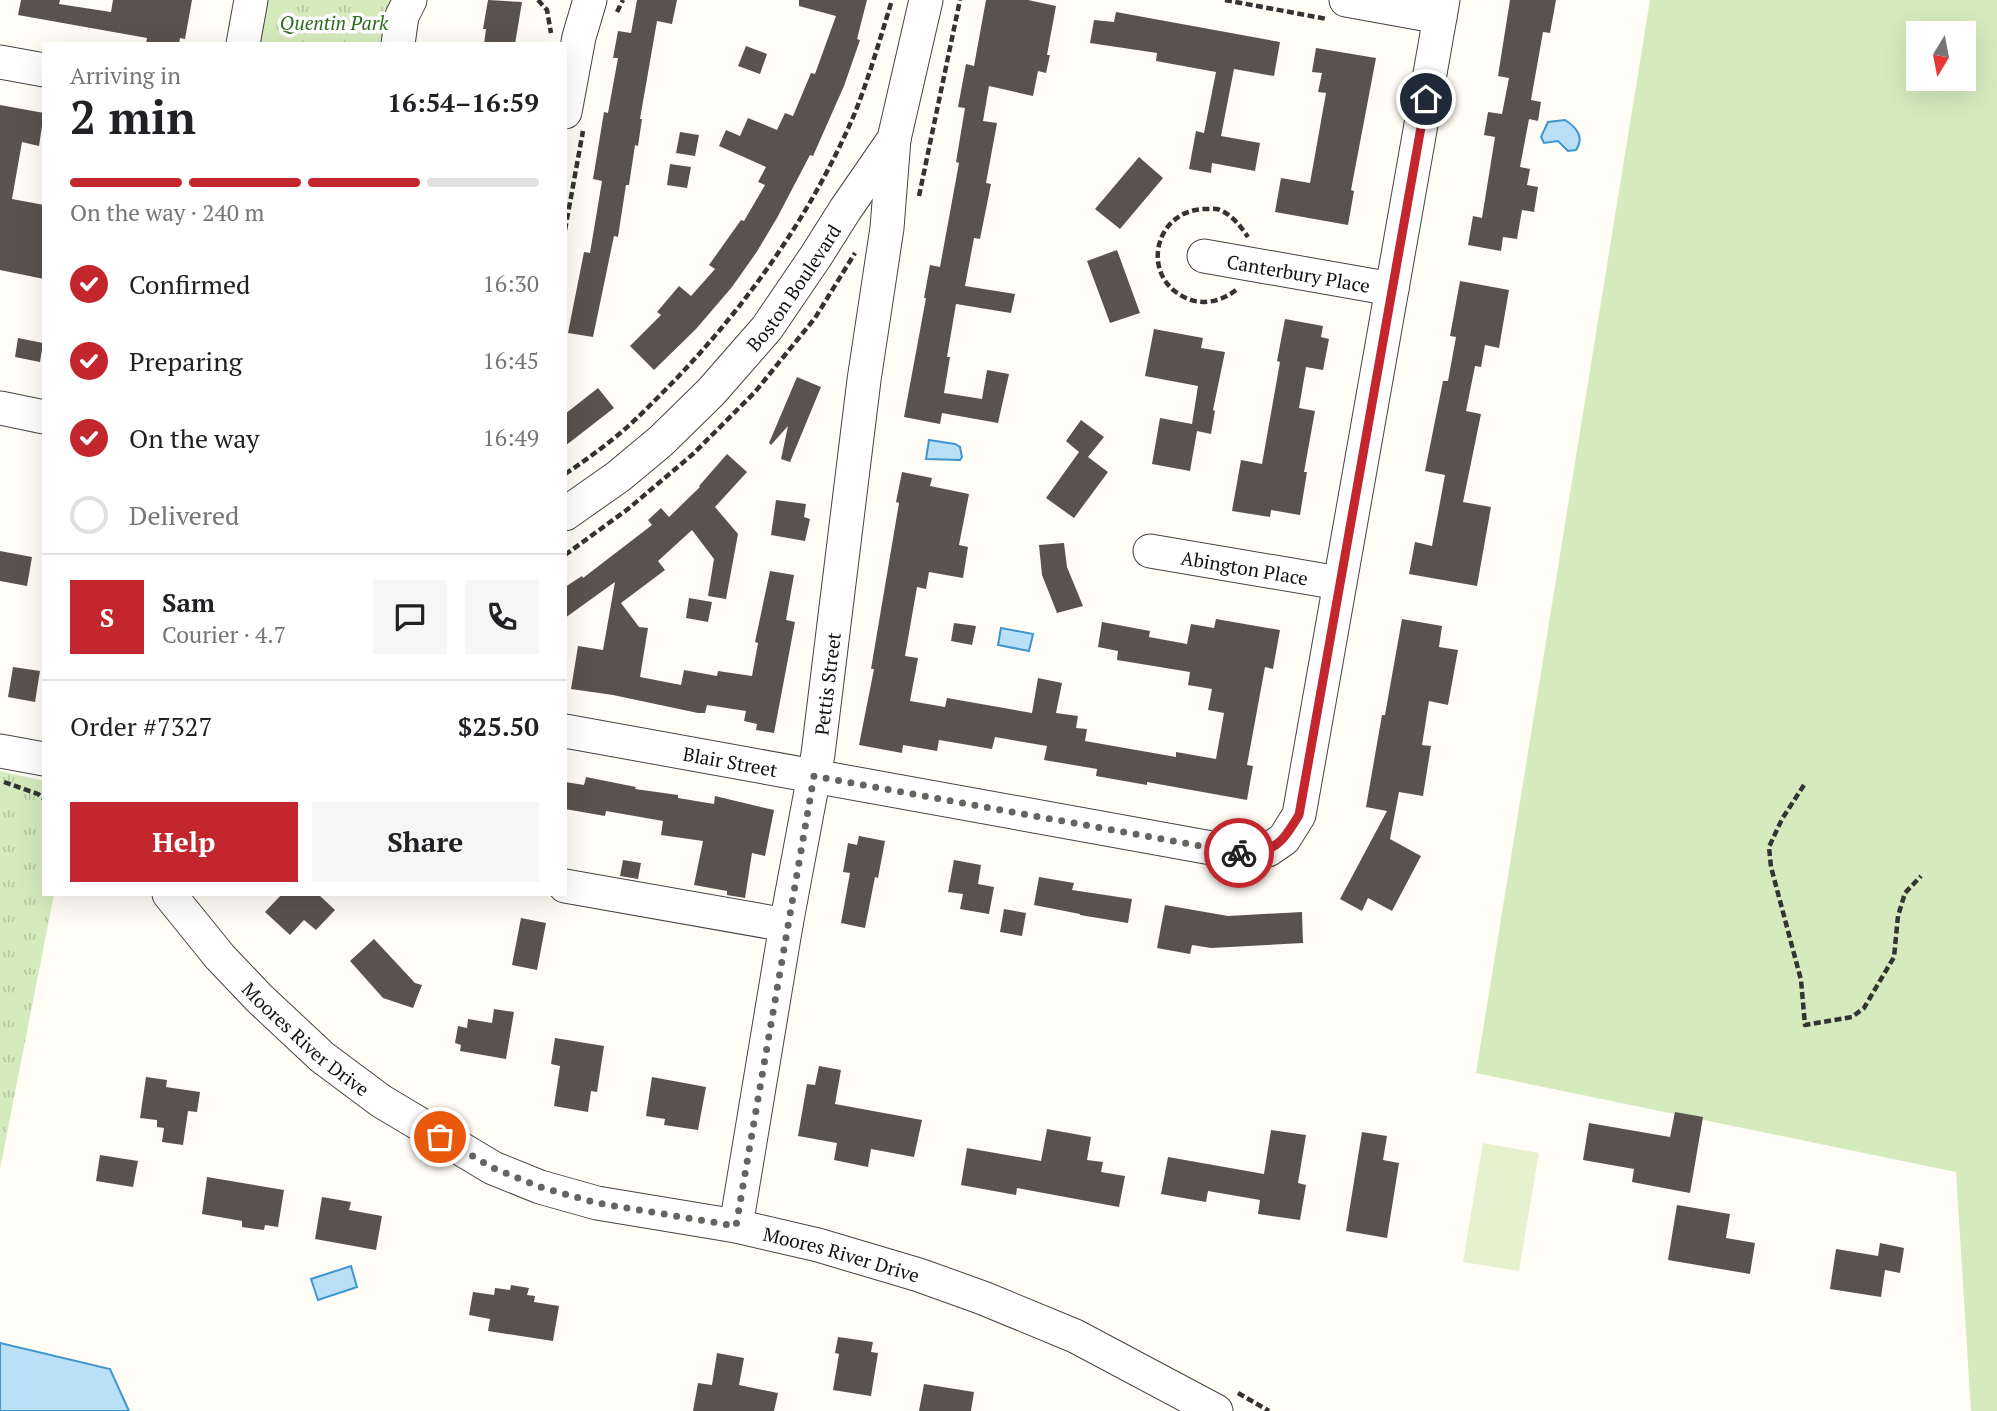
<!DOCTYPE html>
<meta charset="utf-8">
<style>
body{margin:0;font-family:"PT Serif",serif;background:#f6f6f6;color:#202124;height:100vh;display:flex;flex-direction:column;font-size:26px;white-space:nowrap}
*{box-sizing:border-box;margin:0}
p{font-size:23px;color:#757577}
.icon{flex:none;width:38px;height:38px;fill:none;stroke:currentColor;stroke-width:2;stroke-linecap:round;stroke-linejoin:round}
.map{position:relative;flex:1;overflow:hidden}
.details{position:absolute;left:42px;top:42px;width:525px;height:854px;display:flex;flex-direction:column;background:#fff;border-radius:0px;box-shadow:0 7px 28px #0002}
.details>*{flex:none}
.needle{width:46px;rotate:190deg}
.tools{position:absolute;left:1906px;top:21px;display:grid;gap:14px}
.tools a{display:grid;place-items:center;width:70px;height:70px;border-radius:0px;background:#fff;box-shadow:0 7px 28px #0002;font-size:35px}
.pin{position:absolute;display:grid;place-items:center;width:60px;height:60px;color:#fff;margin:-30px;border:4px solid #fff;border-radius:50%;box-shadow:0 2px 7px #0007}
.courier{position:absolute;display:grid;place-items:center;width:70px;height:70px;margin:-35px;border:5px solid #c4262e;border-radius:50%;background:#fff;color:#222;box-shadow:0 2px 9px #0007}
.overview em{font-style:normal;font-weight:700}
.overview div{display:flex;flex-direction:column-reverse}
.overview{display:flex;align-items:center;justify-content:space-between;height:119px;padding:0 28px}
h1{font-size:46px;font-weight:700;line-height:52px}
.bar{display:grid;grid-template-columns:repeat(4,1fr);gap:10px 7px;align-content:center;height:84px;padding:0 28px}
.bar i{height:9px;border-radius:5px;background:#e0e0e0}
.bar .on{background:#c4262e}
.bar p{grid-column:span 4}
.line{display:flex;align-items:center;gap:18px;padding:0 28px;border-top:2px solid #e0e0e0}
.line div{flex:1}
.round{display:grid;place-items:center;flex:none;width:74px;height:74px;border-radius:0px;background:#f6f6f6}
ol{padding:0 28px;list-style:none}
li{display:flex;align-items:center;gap:21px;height:77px}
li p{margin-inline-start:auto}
li .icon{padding:7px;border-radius:50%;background:#c4262e;color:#fff;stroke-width:4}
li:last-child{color:#757577}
li i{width:38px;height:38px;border:4px solid #e0e0e0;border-radius:50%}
.primary-button{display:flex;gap:14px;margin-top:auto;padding:14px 28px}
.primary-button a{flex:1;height:80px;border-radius:0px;background:#c4262e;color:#fff;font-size:28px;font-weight:700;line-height:80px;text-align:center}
.primary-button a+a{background:#f6f6f6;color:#202124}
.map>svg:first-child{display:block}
.grass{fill:#d5ebbd;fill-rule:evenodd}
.park{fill:url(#park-tufts)}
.pitch{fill:#e6f2cf}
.water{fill:#b9e0f7;stroke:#3f96cf;stroke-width:2}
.building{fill:#5a524d}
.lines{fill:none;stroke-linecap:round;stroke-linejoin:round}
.minor-casing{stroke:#444;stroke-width:35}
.path{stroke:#333;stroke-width:4.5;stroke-dasharray:7 3.5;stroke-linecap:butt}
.minor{stroke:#fff;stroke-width:33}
.done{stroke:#646461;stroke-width:7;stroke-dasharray:0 12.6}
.route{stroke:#c4262e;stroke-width:9}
.labels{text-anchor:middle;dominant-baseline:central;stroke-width:7;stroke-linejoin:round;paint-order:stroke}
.park-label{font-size:19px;font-style:italic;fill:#2f6b1f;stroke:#fff}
.street-label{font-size:19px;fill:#111;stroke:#fff}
</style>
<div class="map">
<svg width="1997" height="1411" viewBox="0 0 1997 1411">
<defs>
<pattern id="park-tufts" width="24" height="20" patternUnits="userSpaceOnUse" patternTransform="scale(1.75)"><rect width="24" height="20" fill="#d5ebbd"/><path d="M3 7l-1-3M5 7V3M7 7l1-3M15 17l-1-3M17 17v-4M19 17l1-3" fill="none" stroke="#b6c8a1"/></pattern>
</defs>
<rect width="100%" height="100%" fill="#fffdf5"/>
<path class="grass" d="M1650,0H1997V1411H1971L1956,1172L1476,1073ZM1918,33H1964V79H1918Z"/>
<path class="park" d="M266,0H410L402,44H258Z
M0,771L44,781V894H54L0,1169Z"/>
<path class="pitch" d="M1483,1143L1539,1153L1519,1271L1463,1262Z"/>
<path class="water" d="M1565,120C1576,127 1585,137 1576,150L1568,151L1558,141L1544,143L1541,137L1548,122Z
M929,440L955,444L960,447L962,457L960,460L926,459Z
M1001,628L1033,634L1029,651L998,645Z
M351,1266L357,1287L318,1300L311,1279Z
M0,1343L110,1369L129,1411H0Z"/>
<path class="building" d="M21,0H60L59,4L111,12L113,0H192L185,39L180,38L179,44H146L147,38L18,15Z
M488,0L522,2L515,44H484L486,29H483Z
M637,0H677L672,24L657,21L640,119H642L638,146L635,145L629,185H626L618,237L614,236L593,337L568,333L584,252L590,253L602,181L593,179L604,112L608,113L618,58H613L618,31L631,33Z
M799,0H867L857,39L860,40L844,86L813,156L810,155L777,218L756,253L732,287L696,329L654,370L630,346L661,315L657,312L679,286L691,296L715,269L709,265L741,220L744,221L765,185L758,182L766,167L719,146L726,130L740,136L748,118L777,130L785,113L793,116L811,73L815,74L836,16L799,6Z
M986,0H1028L1056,6L1047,55H1050L1046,73L1038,71L1033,96L989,86L983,121L997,123L986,183L991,184L980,239L974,238L965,286L1015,294L1011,313L956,304L947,357H950L944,393L982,399L987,370L1009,374L998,423L942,413L940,424L904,417L926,298H924L930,265L940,267L959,163L956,162L965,108L958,107L966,64L974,66Z
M1510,0H1556L1550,33L1543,32L1531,100L1541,102L1538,121L1529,119L1520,167L1530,169L1527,185L1538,187L1534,212L1522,210L1517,239L1503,237L1501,251L1468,245L1473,216L1482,218L1495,137L1484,135L1488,112L1502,114L1509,78L1498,76Z
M1116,12L1280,42L1274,76L1234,69L1221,136L1260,143L1255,171L1212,163L1211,173L1189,169L1196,131L1204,133L1216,72L1156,61L1157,53L1090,43L1094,20L1114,22Z
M746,46L767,54L760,74L738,66Z
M1316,48L1376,58L1351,190L1354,191L1348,225L1275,212L1281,178L1310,183L1326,93L1318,92L1322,73L1312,72Z
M0,105L44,113L39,146L22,142L12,199L44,205V279L0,270Z
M680,132L699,135L695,156L676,153Z
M1139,157L1163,178L1120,229L1095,209Z
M670,164L691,167L687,188L667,185Z
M1117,250L1140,313L1110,323L1087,261Z
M1460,281L1509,290L1499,348L1485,345L1481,367L1475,366L1466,411L1481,414L1463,502L1491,507L1477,586L1409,574L1415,542L1432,546L1445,475L1425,471L1443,381H1448L1456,337L1450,336Z
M1285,319L1323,326L1321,337L1329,339L1323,370L1306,367L1299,408L1315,411L1304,472H1307L1300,515L1271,510L1270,517L1232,511L1241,460L1262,464L1280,362L1277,361Z
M1154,329L1203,338L1201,348L1225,352L1213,410L1215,411L1211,434L1197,431L1190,471L1152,464L1160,418L1192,424L1198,386L1145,376Z
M18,338L43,343L40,362L15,357Z
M797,377L821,387L790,462L781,459L788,426L771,445L769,443Z
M598,388L614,408L565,446V414Z
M1081,420L1104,437L1088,457L1108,472L1074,518L1046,498L1079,452L1066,441Z
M727,454L747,472L715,507L738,534L726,599L708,596L714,559L692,530L658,561L665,570L621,603L639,627L648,628L640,677L681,685L684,670L717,676L718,671L752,676L758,643L755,642L770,571L794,575L786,620L795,622L774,733L756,730L757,724L744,721L746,711L707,705L705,713H698L613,695L571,689L578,646L603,650L615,582L565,618V587L582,576L583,578L652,525L648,520L661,508L669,517L700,487L699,486Z
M902,472L932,478L930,486L969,494L959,545L968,547L963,578L929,572L926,589L917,587L905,656L918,658L910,701L945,707L947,698L1032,713L1038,678L1062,683L1056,713L1078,716L1076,728L1087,729L1085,741L1176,757V752L1216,759L1224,713L1208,710L1212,689L1188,685L1190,672L1117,660L1118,651L1098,647L1102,622L1150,631L1149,637L1187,644L1191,624L1214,628L1216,619L1280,630L1273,669L1265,667L1247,765L1253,766L1247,800L1147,782V785L1096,776L1097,769L1044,760L1047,746L995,737L992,749L939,740L937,751L903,745L902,753L859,745L874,669H871L899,503L896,502Z
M776,500L806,504L804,517L810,519L805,541L771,535Z
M1064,543L1067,567L1083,606L1057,613L1042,575L1039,545Z
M0,551L32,557L27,586L0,581Z
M689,598L712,602L708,622L686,618Z
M1402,619L1442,626L1439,647L1458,650L1448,705L1429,701L1422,745L1431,746L1423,796L1399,792L1390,839L1421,856L1392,911L1368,898L1362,911L1340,899L1387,811L1366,807L1382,715H1385Z
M954,623L976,626L972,645L951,641Z
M13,667L40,671L35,702L8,697Z
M586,777L636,787L635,789L678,795V798L714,804L715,796L774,810L765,856L752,853L745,898L727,895V891L694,885L703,841L661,835L663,821L606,811L605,816L565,809V782L584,785Z
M859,836L885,841L878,878L875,877L865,928L841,923L850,873L843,872L848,843L857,845Z
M623,860L641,863L638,879L620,876Z
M954,860L981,865L978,884L994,887L989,914L960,909L963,894L948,892Z
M1039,877L1074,883L1072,890L1132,899L1128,923L1080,915V914L1034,905Z
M282,894H318L335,910L316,930L304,920L290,935L265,912Z
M1165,905L1228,916L1302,912L1303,943L1211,948L1192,945L1190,954L1157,948Z
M1004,909L1026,913L1022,936L1000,932Z
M521,918L546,923L537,970L512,965Z
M374,939L415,983L422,985L413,1008L383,998L350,961Z
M494,1009L514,1012L506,1059L460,1051L461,1045L455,1043L458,1026L467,1028L468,1019L492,1023Z
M555,1038L604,1046L597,1092L591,1091L588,1112L554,1106L560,1066L551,1064Z
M819,1066L841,1070L835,1104L922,1120L914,1157L871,1149L868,1167L834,1160L837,1143L798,1136L807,1084L815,1085Z
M146,1077L167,1080L166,1087L200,1092L197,1112L188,1111L183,1145L162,1142L164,1128L157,1127V1120L140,1118Z
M652,1077L706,1087L698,1130L664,1125L665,1119L646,1116Z
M1675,1112L1703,1117L1690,1193L1632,1182L1634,1169L1583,1160L1589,1123L1670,1137Z
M1047,1129L1091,1137L1087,1160L1103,1162L1101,1172L1125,1176L1119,1207L1017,1188L1016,1195L961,1185L967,1148L1041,1161Z
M1271,1130L1306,1135L1298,1183L1306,1185L1300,1220L1258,1214L1260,1200L1208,1191L1206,1202L1161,1194L1168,1157L1264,1174Z
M1362,1132L1387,1136L1383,1160L1399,1163L1387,1238L1346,1231Z
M100,1155L138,1161L133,1187L96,1181Z
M207,1177L284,1190L278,1227L265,1225L264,1230L242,1227V1221L202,1214Z
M322,1197L351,1202L349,1210L382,1216L376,1250L315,1239Z
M1677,1205L1730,1214L1726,1238L1755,1243L1750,1274L1668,1260Z
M1880,1243L1904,1248L1900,1273L1885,1270L1881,1297L1830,1289L1836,1249L1878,1256Z
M511,1285L529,1288L527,1295L535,1296L534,1302L559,1306L553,1341L488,1331L490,1319L469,1315L473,1292L494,1295L495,1288L510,1290Z
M838,1337L873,1342L871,1352L878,1353L871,1396L833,1390L839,1354L835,1353Z
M717,1353L744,1358L739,1385L778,1393L774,1411H693L698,1383L712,1385Z
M924,1384L974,1392L971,1411H919Z"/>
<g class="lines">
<defs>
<g id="minor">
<path d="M1346,0L1440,17"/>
<path d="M243,44L251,0"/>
<path d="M398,44L402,16L410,0"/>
<path d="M0,62L44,70"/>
<path d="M565,112L579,37L590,0"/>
<path id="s1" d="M1204,256L1392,289"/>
<path d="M0,408L44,417"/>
<path id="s2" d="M565,514L619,476L661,441L711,392L767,328L816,256L845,210L894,139L926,0"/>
<path id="s3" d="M1150,551L1339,583"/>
<path id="s4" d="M565,731L1239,853L1268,850L1284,839L1299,815L1443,0"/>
<path d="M0,751L44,759"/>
<path d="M565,886L786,925"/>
<path id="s5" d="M169,894L220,957L259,998L322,1057L381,1101L493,1168L540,1187L597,1203L736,1226L818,1245L919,1275L983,1298L1075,1336L1216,1411"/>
<path id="s6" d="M736,1226L786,925L818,754L864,380L887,228L894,139"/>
</g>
</defs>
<use href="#minor" class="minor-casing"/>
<path class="path" d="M538,0L547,10L551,33
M1225,0L1327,19
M617,12L623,0
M919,196L960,0
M565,230L583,131
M1236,290C1222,301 1203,306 1186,298C1139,277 1154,209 1206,209C1211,209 1217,208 1222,211C1234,217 1241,227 1248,237
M565,474C580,464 594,454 608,443C633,424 655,400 677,378C750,301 812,213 854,115C869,78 880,39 892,0
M565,555L628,509L693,454L755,392L815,318L855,253
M4,782L38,794L44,799
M1804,785L1782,819L1769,847L1771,867L1801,980L1805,1025L1852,1017L1864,1008L1894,957L1898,916L1905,893L1921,876
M1238,1393L1269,1411"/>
<use href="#minor" class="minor"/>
</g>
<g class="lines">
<path class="done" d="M440,1137L493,1168L540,1187L597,1203L736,1226L814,776L1239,853"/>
<path class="route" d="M1239,853C1277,850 1279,847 1299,815L1426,99"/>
</g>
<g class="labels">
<g class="park-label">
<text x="334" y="22">Quentin Park</text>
</g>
<g class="street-label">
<text stroke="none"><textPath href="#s1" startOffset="96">Canterbury Place</textPath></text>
<text stroke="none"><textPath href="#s2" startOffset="324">Boston Boulevard</textPath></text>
<text stroke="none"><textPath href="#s3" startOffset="96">Abington Place</textPath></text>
<text stroke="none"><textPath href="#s6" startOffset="550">Pettis Street</textPath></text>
<text stroke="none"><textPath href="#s4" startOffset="168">Blair Street</textPath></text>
<text stroke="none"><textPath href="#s5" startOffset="200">Moores River Drive</textPath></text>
<text stroke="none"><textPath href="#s5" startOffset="788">Moores River Drive</textPath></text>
</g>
</g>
</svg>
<div class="tools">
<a><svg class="needle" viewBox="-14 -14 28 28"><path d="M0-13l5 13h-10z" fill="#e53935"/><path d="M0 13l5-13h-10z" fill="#757577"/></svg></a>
</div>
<div class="pin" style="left:440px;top:1137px;background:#ea580c"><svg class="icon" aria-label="bag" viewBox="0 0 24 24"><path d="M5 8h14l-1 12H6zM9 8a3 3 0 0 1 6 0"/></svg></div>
<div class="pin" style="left:1426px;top:99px;background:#1f2937"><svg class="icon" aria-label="home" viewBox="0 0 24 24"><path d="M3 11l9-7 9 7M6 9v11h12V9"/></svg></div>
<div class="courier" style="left:1239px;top:853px"><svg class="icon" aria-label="bike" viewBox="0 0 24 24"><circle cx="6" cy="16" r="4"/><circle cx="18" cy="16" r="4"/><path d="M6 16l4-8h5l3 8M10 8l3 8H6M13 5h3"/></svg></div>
<section class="details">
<div class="overview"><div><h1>2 min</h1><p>Arriving in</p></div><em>16:54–16:59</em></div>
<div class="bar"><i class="on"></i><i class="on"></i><i class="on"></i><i></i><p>On the way · 240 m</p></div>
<ol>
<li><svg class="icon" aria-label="check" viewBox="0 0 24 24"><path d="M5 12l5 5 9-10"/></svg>Confirmed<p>16:30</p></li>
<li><svg class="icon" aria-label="check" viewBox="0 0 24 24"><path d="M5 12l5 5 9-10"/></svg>Preparing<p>16:45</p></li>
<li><svg class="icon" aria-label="check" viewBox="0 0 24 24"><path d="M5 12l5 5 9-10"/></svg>On the way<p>16:49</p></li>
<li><i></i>Delivered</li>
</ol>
<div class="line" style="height:126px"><b class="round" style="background:#c4262e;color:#fff">S</b><div><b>Sam</b><p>Courier · 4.7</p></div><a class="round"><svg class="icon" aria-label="chat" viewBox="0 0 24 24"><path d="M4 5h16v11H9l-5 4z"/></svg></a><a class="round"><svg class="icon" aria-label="phone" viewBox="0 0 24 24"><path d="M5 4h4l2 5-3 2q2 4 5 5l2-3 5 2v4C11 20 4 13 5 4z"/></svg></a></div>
<div class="line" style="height:91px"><div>Order #7327</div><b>$25.50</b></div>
<div class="primary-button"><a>Help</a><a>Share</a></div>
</section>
</div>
